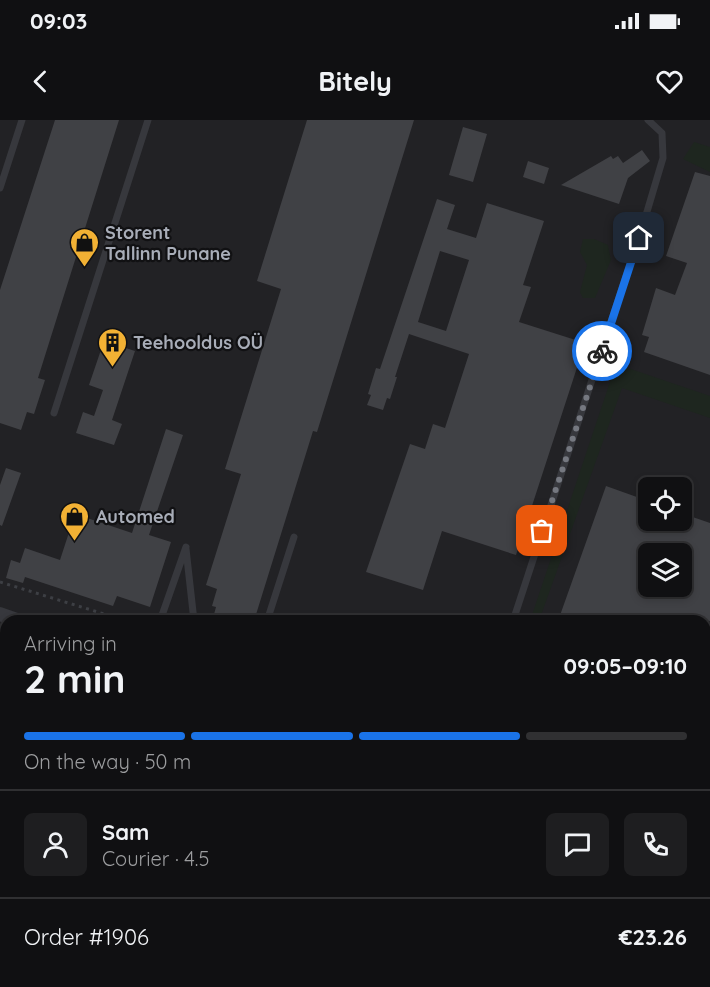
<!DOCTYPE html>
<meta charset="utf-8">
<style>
body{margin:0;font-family:Quicksand,sans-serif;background:#1e1e20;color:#f1f3f6;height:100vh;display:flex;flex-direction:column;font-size:22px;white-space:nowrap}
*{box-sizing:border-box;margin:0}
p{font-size:20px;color:#9c9d9f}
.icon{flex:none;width:33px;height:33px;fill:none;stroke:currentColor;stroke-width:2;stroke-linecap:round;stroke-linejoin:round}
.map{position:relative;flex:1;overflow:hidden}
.drawer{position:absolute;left:0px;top:495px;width:711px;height:372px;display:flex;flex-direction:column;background:#101012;border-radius:18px 18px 0 0;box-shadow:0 3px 9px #0003,0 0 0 2px #303032}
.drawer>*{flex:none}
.fabs{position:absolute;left:638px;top:357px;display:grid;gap:12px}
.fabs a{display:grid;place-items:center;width:54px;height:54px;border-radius:9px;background:#101012;box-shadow:0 3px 9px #0003,0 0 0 2px #303032;font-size:30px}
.pin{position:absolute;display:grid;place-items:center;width:51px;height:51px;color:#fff;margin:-26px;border-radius:12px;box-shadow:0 3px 9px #0006}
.courier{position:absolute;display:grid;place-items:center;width:60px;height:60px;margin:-30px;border:4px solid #1a73e8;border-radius:50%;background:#fff;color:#222;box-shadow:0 2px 8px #0007}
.headline em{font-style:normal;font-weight:700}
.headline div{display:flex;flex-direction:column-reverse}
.headline{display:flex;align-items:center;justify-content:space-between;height:102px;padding:0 24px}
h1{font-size:39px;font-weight:700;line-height:45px}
.bar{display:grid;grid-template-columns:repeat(4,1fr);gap:9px 6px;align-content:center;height:72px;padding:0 24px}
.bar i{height:8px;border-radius:4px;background:#303032}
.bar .on{background:#1a73e8}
.bar p{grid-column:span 4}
.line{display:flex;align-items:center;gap:15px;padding:0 24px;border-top:2px solid #303032}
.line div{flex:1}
.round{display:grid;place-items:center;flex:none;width:63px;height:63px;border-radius:9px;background:#1e1e20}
.status{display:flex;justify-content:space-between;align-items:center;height:42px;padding:0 30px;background:#101012;direction:ltr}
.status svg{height:16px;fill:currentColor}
header{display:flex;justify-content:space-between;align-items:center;height:78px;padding:0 24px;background:#101012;font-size:27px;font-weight:700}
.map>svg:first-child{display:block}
.built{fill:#222225;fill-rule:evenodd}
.green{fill:#1e261f}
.building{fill:#404145;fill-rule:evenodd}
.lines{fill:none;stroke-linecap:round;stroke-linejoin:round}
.path{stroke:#3d3f44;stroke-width:3;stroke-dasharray:3 4.5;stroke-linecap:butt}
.lane{stroke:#37383d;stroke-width:7}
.street{stroke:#37383d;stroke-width:14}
.done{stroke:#757880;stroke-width:6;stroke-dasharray:0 10.8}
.route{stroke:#1a73e8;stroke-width:8}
.labels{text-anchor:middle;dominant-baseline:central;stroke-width:4.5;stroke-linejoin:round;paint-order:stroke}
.poi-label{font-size:18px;font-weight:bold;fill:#a8adb8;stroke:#111113;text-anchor:start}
</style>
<div class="status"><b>09:03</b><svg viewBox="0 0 49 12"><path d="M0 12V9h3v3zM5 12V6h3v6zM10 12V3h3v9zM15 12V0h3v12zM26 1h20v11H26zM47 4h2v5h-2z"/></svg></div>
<header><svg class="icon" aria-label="back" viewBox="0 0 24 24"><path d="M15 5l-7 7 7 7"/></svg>Bitely<svg class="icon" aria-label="heart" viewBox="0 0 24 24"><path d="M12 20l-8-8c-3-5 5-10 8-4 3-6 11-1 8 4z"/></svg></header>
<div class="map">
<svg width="710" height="867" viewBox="0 0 710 867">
<rect width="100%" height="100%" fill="#161618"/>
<path class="built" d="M0,0H710V867H0ZM648,368H681V400H648ZM648,434H681V466H648ZM6,501H705V861H6Z"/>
<path class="green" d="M694,22L710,27V52L683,39Z
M583,119H594L608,125L611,140L595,178H583L580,172L587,145L580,132Z
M616,244L710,276V298L622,268L539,501H530Z"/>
<path class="building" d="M55,0H119L38,258L45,260L34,294L27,292L21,310L0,303V170Z
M307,0H414L317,312L313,311L254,501L232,494L230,501H224L213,498L216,487L212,486L217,469L206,465L241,354L225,349L281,169L257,161Z
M463,7L487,14L473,62L449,55Z
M642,30L650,41L628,58L619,84L561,65L611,36L613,39L618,36L623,43Z
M528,41L549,48L544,64L523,57Z
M695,52L710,56V255L644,232L649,217L642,215L656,168L675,175L687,143L666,136Z
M437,79L455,85L447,109L476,118L487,83L544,101L523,165L531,167L519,202L585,223L516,435L442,411L423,470L366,452L410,324L425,329L433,304L445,308L469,234L409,214L395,257H397L390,279L387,278L383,290L367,285L371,275L368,274L376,248L380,249ZM440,131L469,140L446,211L418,202Z
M104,221L135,231L112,300L122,304L114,325L76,313L83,292L94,296L103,270L89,265Z
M166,309L183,315L149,415L171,422L150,487L117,476L113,486L25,457L23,463L6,458L11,440L20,443L25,428L60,440L75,394L132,413Z
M6,348L21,353L2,406L0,405V365Z
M606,366L648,381V400H681V393L710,403V501H558ZM648,434H681V466H648Z"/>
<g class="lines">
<path class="path" d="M0,462L127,501
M705,632L710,634"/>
<path class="lane" d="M0,68L22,0
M54,293L148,0
M186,429L194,501
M160,501L186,427
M267,501L294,417
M513,501L646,95L663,38L662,13L648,0
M35,867L36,861
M384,867L385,861"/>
<path class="street" d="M0,494L20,501
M705,726L710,728"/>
</g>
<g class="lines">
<path class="done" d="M542,411L602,231"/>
<path class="route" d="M602,231L639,118"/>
</g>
<defs>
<symbol id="shop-pin" viewBox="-11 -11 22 30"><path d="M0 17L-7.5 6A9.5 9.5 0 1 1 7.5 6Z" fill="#f2b134" stroke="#111113"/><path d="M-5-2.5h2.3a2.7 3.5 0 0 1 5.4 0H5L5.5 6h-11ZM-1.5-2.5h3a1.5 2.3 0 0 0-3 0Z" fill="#111"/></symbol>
<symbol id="building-pin" viewBox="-11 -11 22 30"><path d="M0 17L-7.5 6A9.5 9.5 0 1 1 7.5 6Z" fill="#f2b134" stroke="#111113"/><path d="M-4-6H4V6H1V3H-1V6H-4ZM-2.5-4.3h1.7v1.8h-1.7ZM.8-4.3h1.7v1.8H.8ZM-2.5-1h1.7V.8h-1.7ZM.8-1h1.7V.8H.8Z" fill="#111"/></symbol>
</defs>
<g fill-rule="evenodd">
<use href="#shop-pin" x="68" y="106" width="33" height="45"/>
<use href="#building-pin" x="96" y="206" width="33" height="45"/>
<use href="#shop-pin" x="58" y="380" width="33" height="45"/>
</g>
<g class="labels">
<g class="poi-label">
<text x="105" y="112">Storent<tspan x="105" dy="21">Tallinn Punane</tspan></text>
<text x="133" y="222">Teehooldus OÜ</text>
<text x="96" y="396">Automed</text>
</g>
</g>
</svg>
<div class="fabs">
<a><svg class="icon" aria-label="locate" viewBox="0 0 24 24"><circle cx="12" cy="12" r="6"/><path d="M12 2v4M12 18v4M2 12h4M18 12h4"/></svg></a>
<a><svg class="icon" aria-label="layers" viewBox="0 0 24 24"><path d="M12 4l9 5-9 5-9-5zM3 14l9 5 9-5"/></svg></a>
</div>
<div class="pin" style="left:542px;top:411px;background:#ea580c"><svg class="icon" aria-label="bag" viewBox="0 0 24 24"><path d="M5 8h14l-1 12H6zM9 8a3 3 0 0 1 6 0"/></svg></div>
<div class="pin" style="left:639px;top:118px;background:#1f2937"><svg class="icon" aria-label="home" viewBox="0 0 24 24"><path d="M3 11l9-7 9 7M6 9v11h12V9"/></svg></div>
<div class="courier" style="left:602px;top:231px"><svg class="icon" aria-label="bike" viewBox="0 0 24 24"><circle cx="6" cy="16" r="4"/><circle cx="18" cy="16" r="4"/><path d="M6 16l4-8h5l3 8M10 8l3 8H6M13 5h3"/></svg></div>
<section class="drawer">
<div class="headline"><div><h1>2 min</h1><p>Arriving in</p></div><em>09:05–09:10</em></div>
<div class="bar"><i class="on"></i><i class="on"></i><i class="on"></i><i></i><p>On the way · 50 m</p></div>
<div class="line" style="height:108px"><a class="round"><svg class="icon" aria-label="person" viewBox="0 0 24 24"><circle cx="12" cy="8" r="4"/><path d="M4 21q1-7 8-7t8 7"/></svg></a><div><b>Sam</b><p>Courier · 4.5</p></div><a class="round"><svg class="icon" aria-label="chat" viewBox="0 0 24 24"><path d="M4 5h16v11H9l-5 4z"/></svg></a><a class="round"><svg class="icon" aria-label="phone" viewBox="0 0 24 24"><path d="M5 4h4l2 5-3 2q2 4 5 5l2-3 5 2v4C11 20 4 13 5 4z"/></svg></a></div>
<div class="line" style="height:78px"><div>Order #1906</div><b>€23.26</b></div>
</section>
</div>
